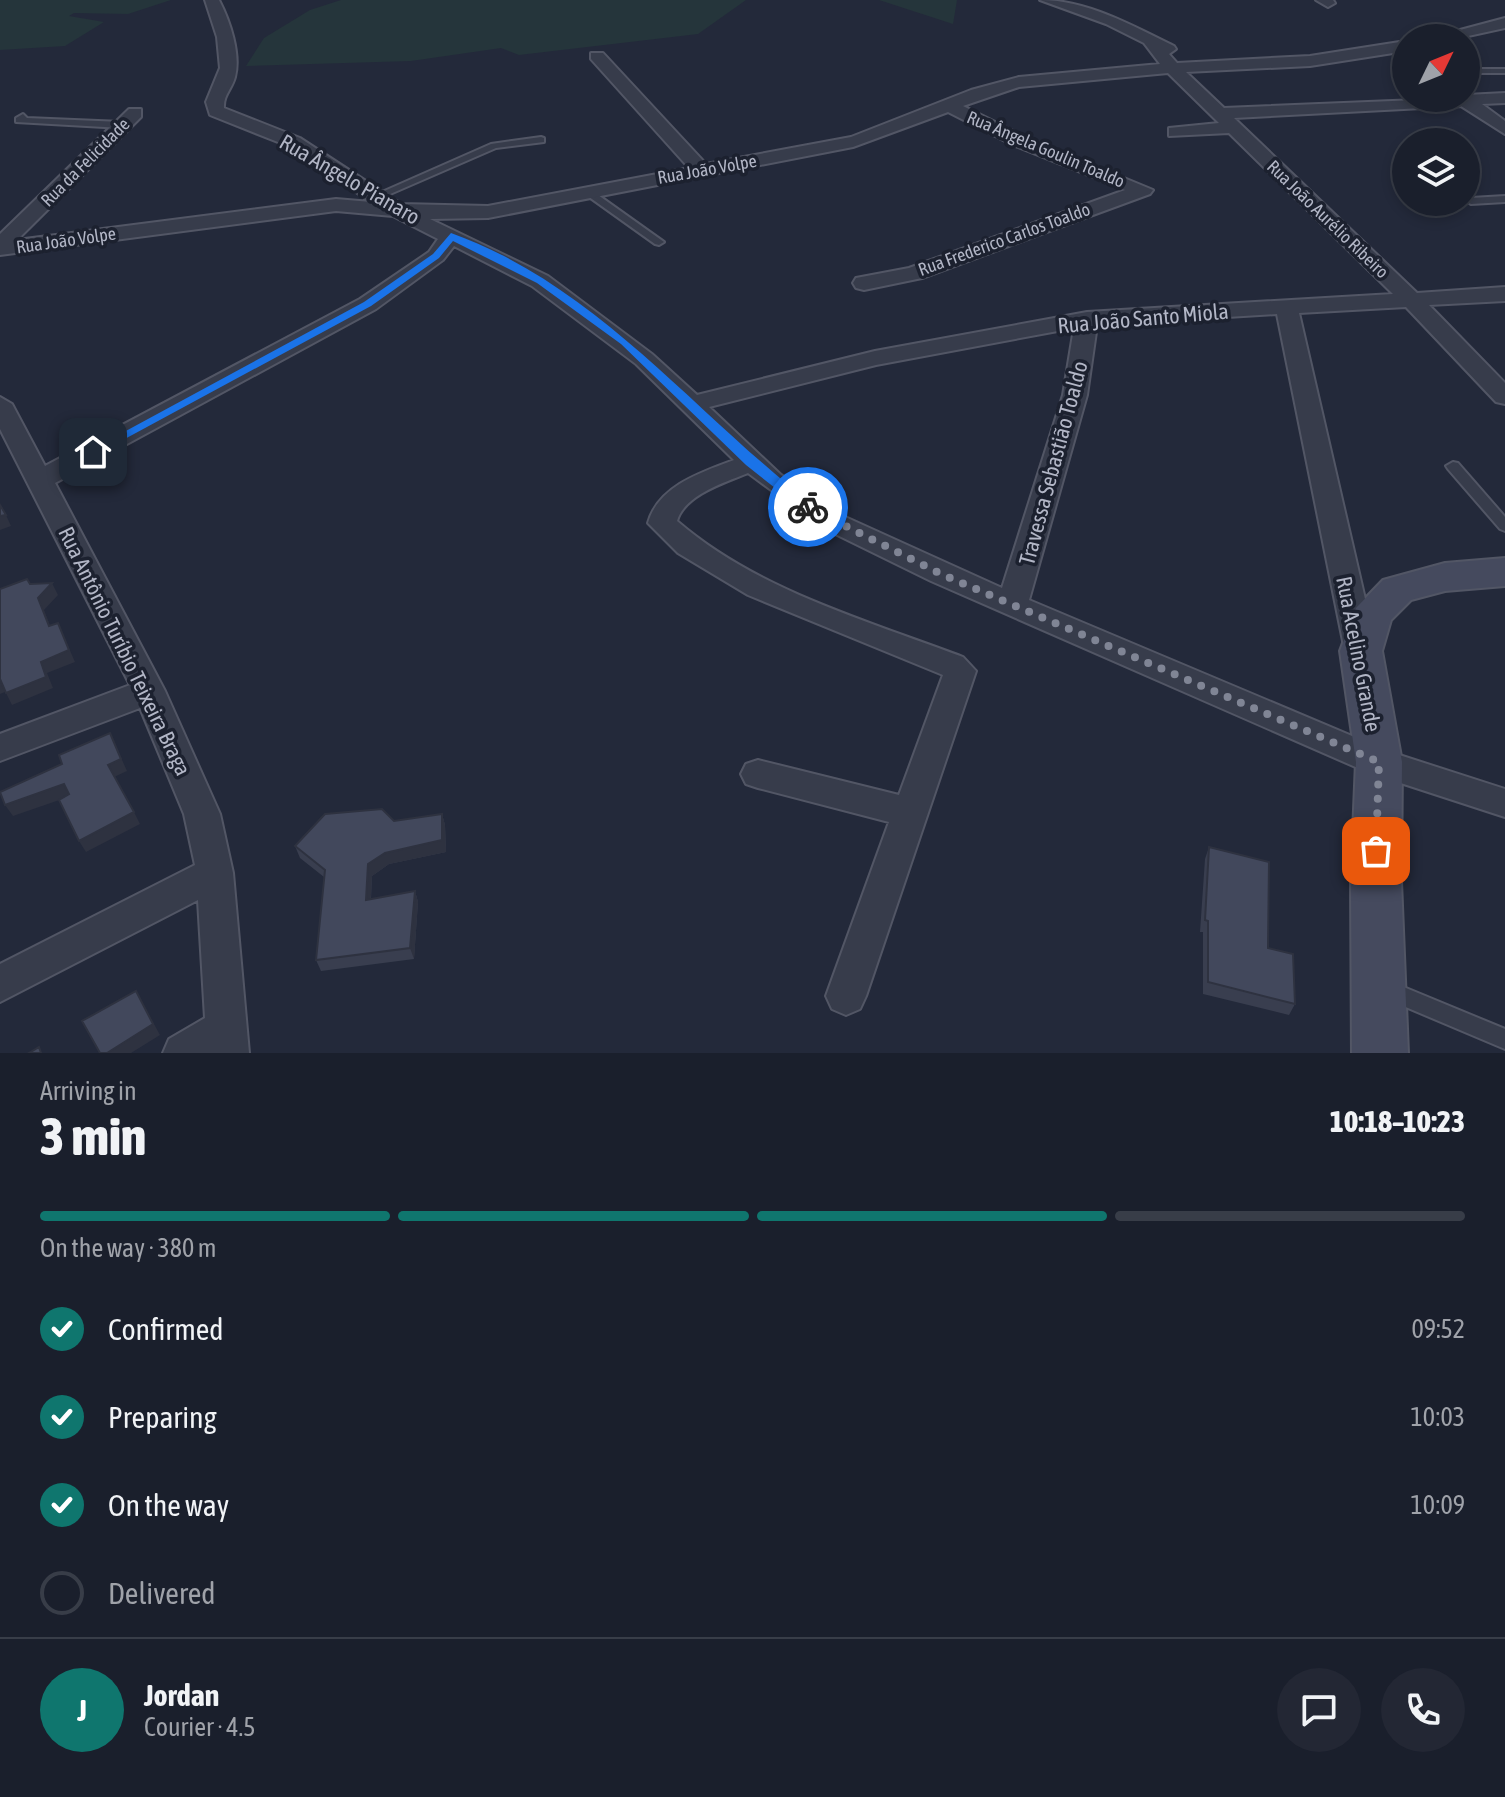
<!DOCTYPE html>
<meta charset="utf-8">
<style>
body{margin:0;font-family:"Asap Condensed",sans-serif;background:#232734;color:#f1f3f6;height:100vh;display:flex;flex-direction:column;font-size:30px;white-space:nowrap}
*{box-sizing:border-box;margin:0}
p{font-size:26px;color:#9fa2a9}
.icon{flex:none;width:44px;height:44px;fill:none;stroke:currentColor;stroke-width:2;stroke-linecap:round;stroke-linejoin:round}
.map{position:relative;height:1053px;overflow:hidden}
.panel{display:flex;flex-direction:column;background:#1a1f2c;flex:1}
.panel>*{flex:none}
.needle{width:52px;rotate:47deg}
.fabs{position:absolute;left:1392px;top:24px;display:grid;gap:16px}
.fabs a{display:grid;place-items:center;width:88px;height:88px;border-radius:50%;background:#1a1f2c;box-shadow:0 4px 12px #0003,0 0 0 2px #383d48;font-size:40px}
.pin{position:absolute;display:grid;place-items:center;width:68px;height:68px;color:#fff;margin:-34px;border-radius:16px;box-shadow:0 4px 12px #0006}
.courier{position:absolute;display:grid;place-items:center;width:80px;height:80px;margin:-40px;border:6px solid #1a73e8;border-radius:50%;background:#fff;color:#222;box-shadow:0 2px 10px #0007}
.overview em{font-style:normal;font-weight:800}
.overview div{display:flex;flex-direction:column-reverse}
.overview{display:flex;align-items:center;justify-content:space-between;height:136px;padding:0 40px}
h1{font-size:52px;font-weight:800;line-height:60px}
.bar{display:grid;grid-template-columns:repeat(4,1fr);gap:12px 8px;align-content:center;height:96px;padding:0 40px}
.bar i{height:10px;border-radius:6px;background:#383d48}
.bar .selected{background:#0f766e}
.bar p{grid-column:span 4}
.line{display:flex;align-items:center;gap:20px;padding:0 40px;border-top:2px solid #383d48}
.line div{flex:1}
.round{display:grid;place-items:center;flex:none;width:84px;height:84px;border-radius:42px;background:#232734}
ol{padding:0 40px;list-style:none}
li{display:flex;align-items:center;gap:24px;height:88px}
li p{margin-inline-start:auto}
li .icon{padding:8px;border-radius:50%;background:#0f766e;color:#fff;stroke-width:4}
li:last-child{color:#9fa2a9}
li i{width:44px;height:44px;border:4px solid #383d48;border-radius:50%}
.map>svg:first-child{display:block}
.green{fill:#25353b}
.lines{fill:none;stroke-linecap:round;stroke-linejoin:round}
.lane-casing{stroke:#525665;stroke-width:4}
.street-casing{stroke:#525665;stroke-width:4}
.secondary-casing{stroke:#525665;stroke-width:4}
.lane{fill:#373c4b;fill-rule:evenodd}
.street{fill:#373c4b;fill-rule:evenodd}
.secondary{fill:#454a5e;fill-rule:evenodd}
.wall{fill:#393e4f}
.shaded-wall{fill:#2e3240}
.building{fill:#42485c;stroke:#2e3240;stroke-width:2}
.route{fill:#1a73e8}
.done{stroke:#808595;stroke-width:8;stroke-dasharray:0 14.4}
.labels{text-anchor:middle;dominant-baseline:central;stroke-width:7;stroke-linejoin:round;paint-order:stroke}
.far-street-label{font-size:18px;fill:#b2b6c6;stroke:#1c212f}
.street-label{font-size:22px;fill:#b2b6c6;stroke:#1c212f}
</style>
<div class="map">
<svg width="1505" height="1053" viewBox="0 0 1505 1053">
<rect width="100%" height="100%" fill="#23293a"/>
<path class="green" d="M0,0H171L128,14L74,13L69,16L104,22L65,46L0,50Z
M341,0H746L698,34L519,55L501,48L411,61L246,66L264,38L310,10Z
M879,0H957L953,24Z"/>
<g class="lines">
<defs>
<path id="lane" d="M1466,69H1505V73H1466Z
M23,114L27,118L122,122L126,125L122,128L16,122V118Z
M541,137L544,138V142L496,148L381,198L373,196L491,144Z
M585,190H591L664,242L659,245L655,244L585,194Z
M1505,196V202L1471,204L1466,201L1471,198Z
M1453,462L1458,463L1505,517V531L1500,529L1448,469L1446,466Z
M1389,981L1505,1029V1049L1382,997L1379,990L1382,983Z"/>
<path id="street" d="M205,0H219C230,21 241,54 235,77C232,89 223,95 224,108L300,138L401,204L488,206L689,168L591,59V53H603L706,164L851,137L971,90L1019,77L1160,64L1144,43L1106,24L1040,0C1087,0 1131,25 1174,46L1176,49L1169,54L1177,63L1310,56L1406,41V51L1310,66L1186,72L1224,108L1466,98V95L1505,93V103L1482,104L1505,121V134L1461,106L1234,118L1417,293L1505,287V301L1429,305L1505,383V404L1496,402L1406,307L1299,313L1377,651L1372,659L1361,662L1350,659L1345,651L1277,314L1097,325L1087,395L1029,600L1390,752L1505,789V817L1367,772L931,581L823,528L748,473C726,482 684,495 677,521C757,590 865,620 963,657L976,671L866,996L860,1009L846,1015L832,1009L826,996L889,822L758,788L746,784L741,774L746,764L758,760L899,795L943,675L748,595L678,553L648,523C658,486 702,472 734,460L636,364L532,286L454,246L443,260L376,309L55,483L165,691L220,814L233,873L249,1053H163L169,1039L205,1018L198,900L0,1002V964L195,865L184,814L140,708L0,761V734L130,685L0,429V397L12,404L45,466L360,299L429,252L438,239L393,216L336,211L0,255V234L129,109H141V117L17,240L336,199L371,202L288,146L210,115L206,102L220,68L217,37ZM1168,73L1219,123L1169,128V136L1229,133L1393,294L1087,312L875,351L697,395L652,354L548,276L430,219L488,218L853,147L948,112L1013,145L1125,190L909,268L856,278L853,283L856,288L864,290L922,278L1150,194L1153,190L1025,137L963,106L1019,87ZM1074,328L1063,395L1002,588L843,516L781,475L709,407L876,365Z
M1316,0H1333L1335,3L1328,7Z
M1505,18V28L1459,38H1430Z"/>
<path id="secondary" d="M1505,558V586L1445,591L1411,600L1391,620L1382,651L1402,762L1401,881L1408,1053H1352L1351,881L1356,762L1340,651L1356,608L1383,580L1445,563Z"/>
</defs>
<use href="#lane" class="lane-casing"/>
<use href="#street" class="street-casing"/>
<use href="#secondary" class="secondary-casing"/>
<use href="#lane" class="lane"/>
<use href="#street" class="street"/>
<use href="#secondary" class="secondary"/>
</g>
<path class="wall" d="M442,814L445,825L446,852L389,864L372,876L371,899L415,891L418,902L414,959L321,971L316,960L324,877L300,858L295,846L394,821Z
M1209,847L1268,948L1295,1004L1289,1015L1203,994V932H1200L1205,859Z"/>
<path class="shaded-wall" d="M6,515L11,526L0,530V516Z
M52,583L58,595L44,610L55,638L38,598Z
M58,623L75,662L47,673L53,688L12,705L6,693L41,662Z
M0,679L7,691L0,694Z
M110,733L127,771L114,777L108,765Z
M64,784L71,796L13,816L5,805Z
M134,812L140,824L86,852L79,841Z
M442,814L445,825L446,852L389,864L372,876L370,912L366,900L368,864Z
M415,891L418,902L414,959L410,948Z
M136,991L160,1035L131,1053H107Z"/>
<path class="building" d="M0,505L6,515L0,516Z
M27,579L30,584L52,583L38,598L49,626L58,623L69,650L41,662L46,677L6,693L0,679V589Z
M110,733L121,759L108,765L134,812L79,841L59,800L69,794L64,784L5,805L0,792L62,764L59,755Z
M382,809L394,821L442,814V840L385,853L368,864L366,900L415,891L410,948L316,960L325,870L295,846L325,814Z
M1209,847L1269,862L1268,948L1293,954L1295,1004L1208,982V921L1205,920Z
M136,991L153,1024L107,1053H100L82,1021Z
M39,1047L41,1053H29Z"/>
<path class="route" d="M451,233C597,285 694,413 812,504V510H803L746,465L621,344L537,283L453,241L439,258L371,306L97,454L87,452L364,302L433,254Z"/>
<g class="lines">
<path class="done" d="M808,507L941,574L1379,762L1376,851"/>
</g>
<g class="labels">
<g class="far-street-label">
<text transform="translate(1046 149) rotate(23)">Rua Ângela Goulin Toaldo</text>
<text transform="translate(85 162) rotate(-45)">Rua da Felicidade</text>
<text transform="translate(707 169) rotate(-10)">Rua João Volpe</text>
<text transform="translate(1328 219) rotate(44)">Rua João Aurélio Ribeiro</text>
<text transform="translate(1004 239) rotate(-20)">Rua Frederico Carlos Toaldo</text>
<text transform="translate(66 240) rotate(-8)">Rua João Volpe</text>
</g>
<g class="street-label">
<text transform="translate(350 179) rotate(30)">Rua Ângelo Pianaro</text>
<text transform="translate(1143 318) rotate(-5)">Rua João Santo Miola</text>
<text transform="translate(1053 463) rotate(-75)">Travessa Sebastião Toaldo</text>
<text transform="translate(125 651) rotate(64)">Rua Antônio Turíbio Teixeira Braga</text>
<text transform="translate(1359 654) rotate(79)">Rua Acelino Grande</text>
</g>
</g>
</svg>
<div class="fabs">
<a><svg class="needle" viewBox="-14 -14 28 28"><path d="M0-13l5 13h-10z" fill="#e53935"/><path d="M0 13l5-13h-10z" fill="#9fa2a9"/></svg></a>
<a><svg class="icon" aria-label="layers" viewBox="0 0 24 24"><path d="M12 4l9 5-9 5-9-5zM3 14l9 5 9-5"/></svg></a>
</div>
<div class="pin" style="left:1376px;top:851px;background:#ea580c"><svg class="icon" aria-label="bag" viewBox="0 0 24 24"><path d="M5 8h14l-1 12H6zM9 8a3 3 0 0 1 6 0"/></svg></div>
<div class="pin" style="left:93px;top:452px;background:#1f2937"><svg class="icon" aria-label="home" viewBox="0 0 24 24"><path d="M3 11l9-7 9 7M6 9v11h12V9"/></svg></div>
<div class="courier" style="left:808px;top:507px"><svg class="icon" aria-label="bike" viewBox="0 0 24 24"><circle cx="6" cy="16" r="4"/><circle cx="18" cy="16" r="4"/><path d="M6 16l4-8h5l3 8M10 8l3 8H6M13 5h3"/></svg></div>
</div>
<section class="panel">
<div class="overview"><div><h1>3 min</h1><p>Arriving in</p></div><em>10:18–10:23</em></div>
<div class="bar"><i class="selected"></i><i class="selected"></i><i class="selected"></i><i></i><p>On the way · 380 m</p></div>
<ol>
<li><svg class="icon" aria-label="check" viewBox="0 0 24 24"><path d="M5 12l5 5 9-10"/></svg>Confirmed<p>09:52</p></li>
<li><svg class="icon" aria-label="check" viewBox="0 0 24 24"><path d="M5 12l5 5 9-10"/></svg>Preparing<p>10:03</p></li>
<li><svg class="icon" aria-label="check" viewBox="0 0 24 24"><path d="M5 12l5 5 9-10"/></svg>On the way<p>10:09</p></li>
<li><i></i>Delivered</li>
</ol>
<div class="line" style="height:144px"><b class="round" style="background:#0f766e;color:#fff">J</b><div><b>Jordan</b><p>Courier · 4.5</p></div><a class="round"><svg class="icon" aria-label="chat" viewBox="0 0 24 24"><path d="M4 5h16v11H9l-5 4z"/></svg></a><a class="round"><svg class="icon" aria-label="phone" viewBox="0 0 24 24"><path d="M5 4h4l2 5-3 2q2 4 5 5l2-3 5 2v4C11 20 4 13 5 4z"/></svg></a></div>
</section>
